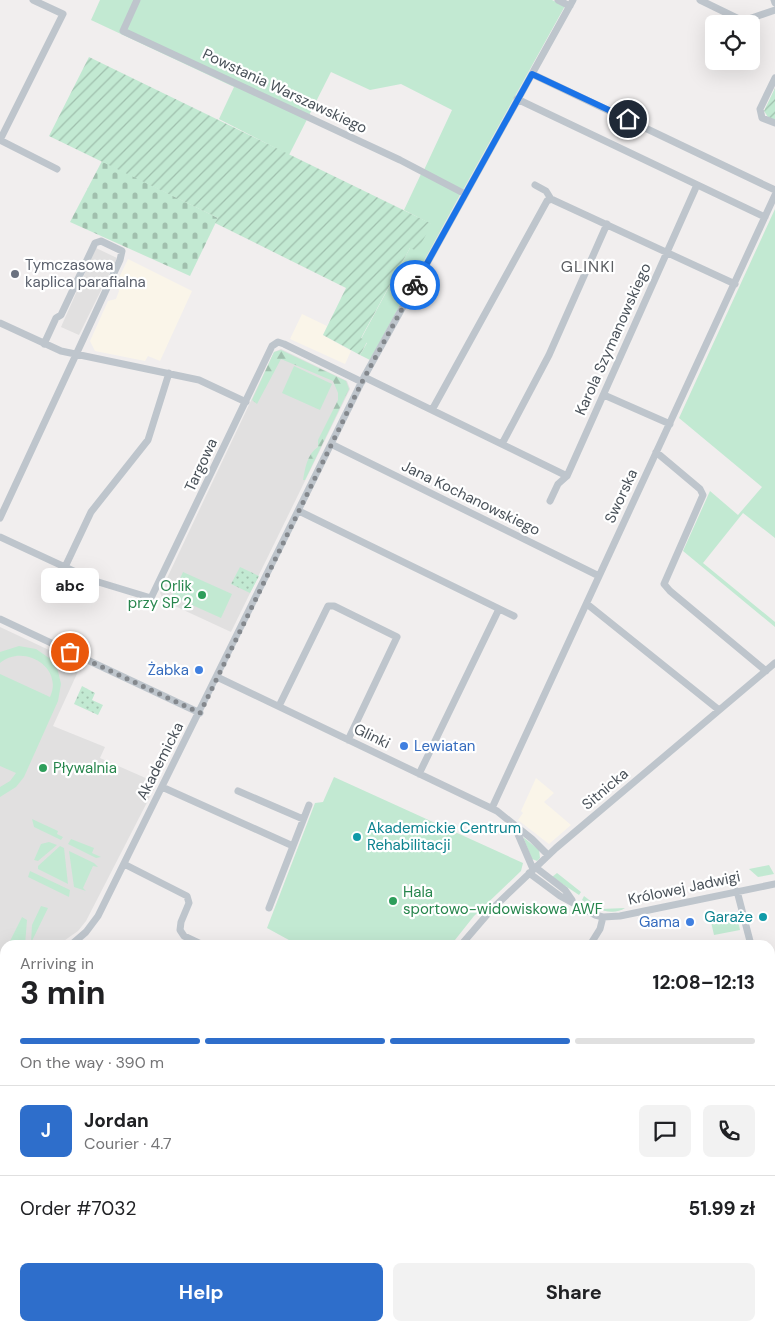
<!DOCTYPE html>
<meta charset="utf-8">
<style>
body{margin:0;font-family:"DM Sans",sans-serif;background:#f2f2f2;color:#202124;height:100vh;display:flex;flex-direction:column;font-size:19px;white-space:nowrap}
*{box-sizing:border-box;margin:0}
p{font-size:16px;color:#757577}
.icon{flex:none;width:28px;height:28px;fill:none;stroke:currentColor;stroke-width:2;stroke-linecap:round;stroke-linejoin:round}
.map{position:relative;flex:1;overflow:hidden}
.side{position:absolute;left:0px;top:940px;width:775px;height:391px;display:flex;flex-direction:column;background:#fff;border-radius:15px 15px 0 0;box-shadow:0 5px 20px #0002}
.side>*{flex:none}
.fabs{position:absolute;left:705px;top:15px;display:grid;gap:10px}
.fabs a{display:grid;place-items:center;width:55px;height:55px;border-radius:8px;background:#fff;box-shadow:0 5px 20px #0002;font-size:25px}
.pin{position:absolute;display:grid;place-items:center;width:42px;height:42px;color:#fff;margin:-21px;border:2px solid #fff;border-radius:50%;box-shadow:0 1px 5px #0007}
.courier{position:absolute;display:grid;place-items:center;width:50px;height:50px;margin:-25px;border:4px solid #1a73e8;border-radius:50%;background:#fff;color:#222;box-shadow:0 1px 6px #0007}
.bubble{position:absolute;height:35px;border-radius:8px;background:#fff;box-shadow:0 5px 20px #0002;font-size:16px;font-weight:700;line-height:35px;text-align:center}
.summary em{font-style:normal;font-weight:700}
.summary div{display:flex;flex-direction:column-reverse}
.summary{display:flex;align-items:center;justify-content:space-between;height:85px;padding:0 20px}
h1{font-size:32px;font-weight:700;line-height:38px}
.bar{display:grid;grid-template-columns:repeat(4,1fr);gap:8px 5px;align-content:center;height:60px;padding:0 20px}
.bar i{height:6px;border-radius:4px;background:#e0e0e0}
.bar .current{background:#2e6ecb}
.bar p{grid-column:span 4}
.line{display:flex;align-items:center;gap:12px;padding:0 20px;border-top:1px solid #e0e0e0}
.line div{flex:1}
.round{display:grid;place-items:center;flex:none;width:52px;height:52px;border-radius:8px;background:#f2f2f2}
.primary-button{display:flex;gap:10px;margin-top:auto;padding:10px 20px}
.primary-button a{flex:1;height:58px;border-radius:8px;background:#2e6ecb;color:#fff;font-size:20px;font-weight:700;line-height:58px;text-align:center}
.primary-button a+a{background:#f2f2f2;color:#202124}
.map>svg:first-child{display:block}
.commercial{fill:#faf5e9}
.education{fill:#e1e0e0}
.grass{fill:#c2e9d2}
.forest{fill:url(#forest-firs)}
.cemetery{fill:url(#cemetery-stones)}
.park{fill:url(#park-dots)}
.garden{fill:url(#garden-furrows)}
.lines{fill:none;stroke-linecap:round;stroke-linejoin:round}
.minor{stroke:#bec5cc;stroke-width:7}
.major{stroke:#b1bdca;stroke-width:9}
.done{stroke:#84888d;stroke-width:5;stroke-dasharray:0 9}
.route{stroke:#1a73e8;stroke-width:6}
.worship-dot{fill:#6b7280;stroke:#fff;stroke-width:2}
.leisure-dot{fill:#2e9e5b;stroke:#fff;stroke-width:2}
.shop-dot{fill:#3f7fe0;stroke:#fff;stroke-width:2}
.culture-dot{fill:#0f9aa8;stroke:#fff;stroke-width:2}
.labels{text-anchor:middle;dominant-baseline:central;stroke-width:4.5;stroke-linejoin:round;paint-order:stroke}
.street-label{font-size:15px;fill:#495159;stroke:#fff}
.worship-label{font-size:15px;fill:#5b616d;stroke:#fff;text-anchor:start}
.leisure-label{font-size:15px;fill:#27864d;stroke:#fff;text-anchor:start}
.shop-label{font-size:15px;fill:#366cbe;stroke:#fff;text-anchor:end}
.culture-label{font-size:15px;fill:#0d838f;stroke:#fff;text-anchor:start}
.neighbourhood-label{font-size:16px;letter-spacing:1px;fill:#5c5e62;stroke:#fff}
</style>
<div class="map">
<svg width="775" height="1331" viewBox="0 0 775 1331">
<defs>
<pattern id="forest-firs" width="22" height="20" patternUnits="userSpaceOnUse" patternTransform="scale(1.25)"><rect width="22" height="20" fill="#c2e9d2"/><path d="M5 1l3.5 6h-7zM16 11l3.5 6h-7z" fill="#a0bfad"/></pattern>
<pattern id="cemetery-stones" width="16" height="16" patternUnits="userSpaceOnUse" patternTransform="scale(1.25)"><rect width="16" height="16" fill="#c2e9d2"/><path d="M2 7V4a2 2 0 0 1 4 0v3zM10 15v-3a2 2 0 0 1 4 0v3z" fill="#a0bfad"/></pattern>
<pattern id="park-dots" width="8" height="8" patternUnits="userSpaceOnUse" patternTransform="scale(1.25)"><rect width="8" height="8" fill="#c2e9d2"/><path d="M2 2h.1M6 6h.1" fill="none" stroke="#a0bfad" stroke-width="1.8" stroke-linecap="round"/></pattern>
<pattern id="garden-furrows" width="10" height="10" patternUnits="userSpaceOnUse" patternTransform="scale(1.25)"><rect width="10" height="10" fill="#c2e9d2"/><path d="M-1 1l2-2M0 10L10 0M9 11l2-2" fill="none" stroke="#a0bfad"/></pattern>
</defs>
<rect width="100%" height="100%" fill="#f1eeee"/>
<path class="commercial" d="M128,259L192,291L160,361L148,356L145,361L95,351L90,341L108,301L116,299L119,291L116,284Z
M302,314L327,326L323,335L351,351L345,364L290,339Z
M536,778L554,793L544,802L571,825L549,844L518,820L523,813L521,811Z
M67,1326H176L173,1331H70Z
M559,1326H590L591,1329L589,1331H565Z"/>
<path class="education" d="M96,248L117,258L79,335L61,327Z
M281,349L347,381L350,389L231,632L164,601L160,593L274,352Z
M0,627L81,665L53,726L105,747L100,758L157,783L86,921L78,931L58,945H5V977L0,980Z
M0,1147L5,1149V1213L0,1204Z"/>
<path class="grass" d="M100,0H552L565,6L463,190L424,170L452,110L401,84L370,90L331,72L289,155L219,119L234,87L91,20Z
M421,174L461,193L370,360L360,355L367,343L361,339L410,248L431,224L404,210Z
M775,209V538L743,513L703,563L775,622V627L683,551L710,491L738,515L762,487L679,418Z
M294,366L332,384L320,410L282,393Z
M183,572L232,594L221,618L172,596Z
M19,646L36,649L49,658L58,671L61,684L58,701L24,777L16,787L0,797V787L10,781L16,773L0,766V674L50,697C64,667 23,643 0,663V652Z
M334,777L523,863L521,871L474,916L451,945H298L267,928L315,803L323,802Z
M32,819L58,831L57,834L63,837L61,840L34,827Z
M523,837L539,850L540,858L537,861L532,859Z
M71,839L94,848L92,853L101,857L96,858L68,844Z
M49,842L57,845L38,861L34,860L41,844Z
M60,846L64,848L68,884L38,869V866Z
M69,851L94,863L98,867L93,866L83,888L86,891L74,887Z
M769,865L774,874L758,877L749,869Z
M30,871L70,890L69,897L28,877Z
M557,873L581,892L579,895L552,877Z
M584,896L601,909L625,908C612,917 593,908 582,900Z
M41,906L48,908L31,943L32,925Z
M737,916L740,930L714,935L711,922Z
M22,917L27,920L25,945L10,941Z
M5,992V1149L0,1147V995Z
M5,1255V1300L0,1291V1258Z"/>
<path class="forest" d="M281,350L346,381L349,389L305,480H303C305,469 307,454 318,447V440L338,400V393L333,381L281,359L257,404L252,400L274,352Z"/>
<path class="cemetery" d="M102,161L218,218L190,276L70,222Z"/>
<path class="park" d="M240,567L259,576L250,593L231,584Z
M82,686L95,693L92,700L103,705L98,715L74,704Z
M770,1240L775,1245V1292L770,1293Z"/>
<path class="garden" d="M89,57L432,224L417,251L410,248L361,338L367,342L360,355L323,335L346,288L215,223L218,218L49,136Z
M775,88V120L768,117L764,111Z"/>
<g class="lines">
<path class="minor" d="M137,0L123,31L400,160L465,194
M558,0L570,6
M700,0L743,21L775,10
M774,0L775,3
M532,74L775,190
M775,78L760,109L762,118L775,123
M517,99L765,217
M0,140L63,14L33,0
M0,140L57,169
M535,185L546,191L551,199L735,284
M0,323L61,351L199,380L246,402
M364,377L567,476
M604,395L670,424
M432,410L547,201L551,199
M331,444L599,576
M502,444L549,355L607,224
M656,452L700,489L703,495L664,584L670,591L766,671
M550,501L558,484L567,476L697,185
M299,511L514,616
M0,518L120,260L122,251L101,241L95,243L61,315L56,318L44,344
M0,537L95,581L151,598L272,346L278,342L284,344L362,382
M65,567L91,512L148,440L169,373
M587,604L719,710
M0,619L200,713
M217,677L497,811L532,839L548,855
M279,706L328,606H334L397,637L348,740
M419,774L499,609
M162,787L293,846
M238,791L303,819
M492,808L775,195
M514,825L533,869
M124,864L187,896L189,903L181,922L180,930L184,936L203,945
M535,867L565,890L572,900
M529,873L560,896L595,915L603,917L620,916L775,884
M737,891L751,945
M269,908L309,805
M71,945L86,932L98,916L364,377L573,0
M461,945L492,909L556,848L775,663
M590,945L600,929L603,917
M0,988L5,985
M770,1003L775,1002
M770,1076L775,1074
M770,1134L775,1138
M770,1203L775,1201
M0,1224L5,1233
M770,1307L775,1306
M643,1326L662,1331
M670,1326V1331
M677,1326V1331
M212,1331L215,1326
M596,1331L598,1326
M602,1331L605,1326"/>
<path class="major" d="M0,1317L5,1316
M0,1324L5,1323
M53,1326L56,1331"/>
</g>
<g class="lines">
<path class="done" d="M70,652L200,713L362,382L415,285"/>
<path class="route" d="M415,285L532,74L628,119"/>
</g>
<circle class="worship-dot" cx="15" cy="274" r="5"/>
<g class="leisure-dot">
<circle cx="202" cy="595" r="5"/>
<circle cx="43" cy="768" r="5"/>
<circle cx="393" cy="901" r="5"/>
</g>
<g class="shop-dot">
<circle cx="199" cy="670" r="5"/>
<circle cx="404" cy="746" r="5"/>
<circle cx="690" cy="922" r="5"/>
</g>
<g class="culture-dot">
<circle cx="357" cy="837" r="5"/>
<circle cx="763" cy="917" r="5"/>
</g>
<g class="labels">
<g class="street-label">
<text transform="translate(285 91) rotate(25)">Powstania Warszawskiego</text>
<text transform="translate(613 339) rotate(-66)">Karola Szymanowskiego</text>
<text transform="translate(201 465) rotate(-65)">Targowa</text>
<text transform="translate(621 496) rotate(-65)">Sworska</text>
<text transform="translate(471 498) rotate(26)">Jana Kochanowskiego</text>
<text transform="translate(372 736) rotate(26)">Glinki</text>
<text transform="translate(160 761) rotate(-63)">Akademicka</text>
<text transform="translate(605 789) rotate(-40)">Sitnicka</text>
<text transform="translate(684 888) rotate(-12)">Królowej Jadwigi</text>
</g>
<g class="worship-label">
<text x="25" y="265">Tymczasowa<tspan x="25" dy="17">kaplica parafialna</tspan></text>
</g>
<g class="leisure-label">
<text x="192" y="586" text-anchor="end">Orlik<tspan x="192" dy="17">przy SP 2</tspan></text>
<text x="53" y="768">Pływalnia</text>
<text x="403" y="892">Hala<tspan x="403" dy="17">sportowo-widowiskowa AWF</tspan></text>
</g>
<g class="shop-label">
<text x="189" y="670">Żabka</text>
<text x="414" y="746" text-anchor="start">Lewiatan</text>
<text x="680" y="922">Gama</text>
</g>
<g class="culture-label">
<text x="367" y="828">Akademickie Centrum<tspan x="367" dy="17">Rehabilitacji</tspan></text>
<text x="753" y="917" text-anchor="end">Garaże</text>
</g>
<g class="neighbourhood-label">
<text x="588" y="266">GLINKI</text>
</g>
</g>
</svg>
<div class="fabs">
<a><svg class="icon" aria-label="locate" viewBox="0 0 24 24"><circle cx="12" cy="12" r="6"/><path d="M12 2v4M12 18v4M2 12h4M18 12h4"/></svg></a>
</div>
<div class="pin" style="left:70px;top:652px;background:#ea580c"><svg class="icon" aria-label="bag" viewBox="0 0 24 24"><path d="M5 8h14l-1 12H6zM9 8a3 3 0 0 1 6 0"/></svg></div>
<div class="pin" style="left:628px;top:119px;background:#1f2937"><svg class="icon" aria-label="home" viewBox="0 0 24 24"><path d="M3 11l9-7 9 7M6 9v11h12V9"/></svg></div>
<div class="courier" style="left:415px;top:285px"><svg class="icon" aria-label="bike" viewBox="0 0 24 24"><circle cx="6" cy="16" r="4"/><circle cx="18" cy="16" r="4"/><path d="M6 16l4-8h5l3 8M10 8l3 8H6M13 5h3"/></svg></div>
<div class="bubble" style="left:41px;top:568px;width:58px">abc</div>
<section class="side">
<div class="summary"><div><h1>3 min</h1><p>Arriving in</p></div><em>12:08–12:13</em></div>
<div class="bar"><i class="current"></i><i class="current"></i><i class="current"></i><i></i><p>On the way · 390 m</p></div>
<div class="line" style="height:90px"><b class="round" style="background:#2e6ecb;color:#fff">J</b><div><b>Jordan</b><p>Courier · 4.7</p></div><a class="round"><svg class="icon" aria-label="chat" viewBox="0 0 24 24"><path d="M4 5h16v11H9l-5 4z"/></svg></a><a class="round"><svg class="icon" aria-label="phone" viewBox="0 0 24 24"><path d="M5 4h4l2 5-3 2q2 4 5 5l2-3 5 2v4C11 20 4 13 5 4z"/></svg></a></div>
<div class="line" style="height:65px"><div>Order #7032</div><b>51.99 zł</b></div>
<div class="primary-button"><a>Help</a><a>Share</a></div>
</section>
</div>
